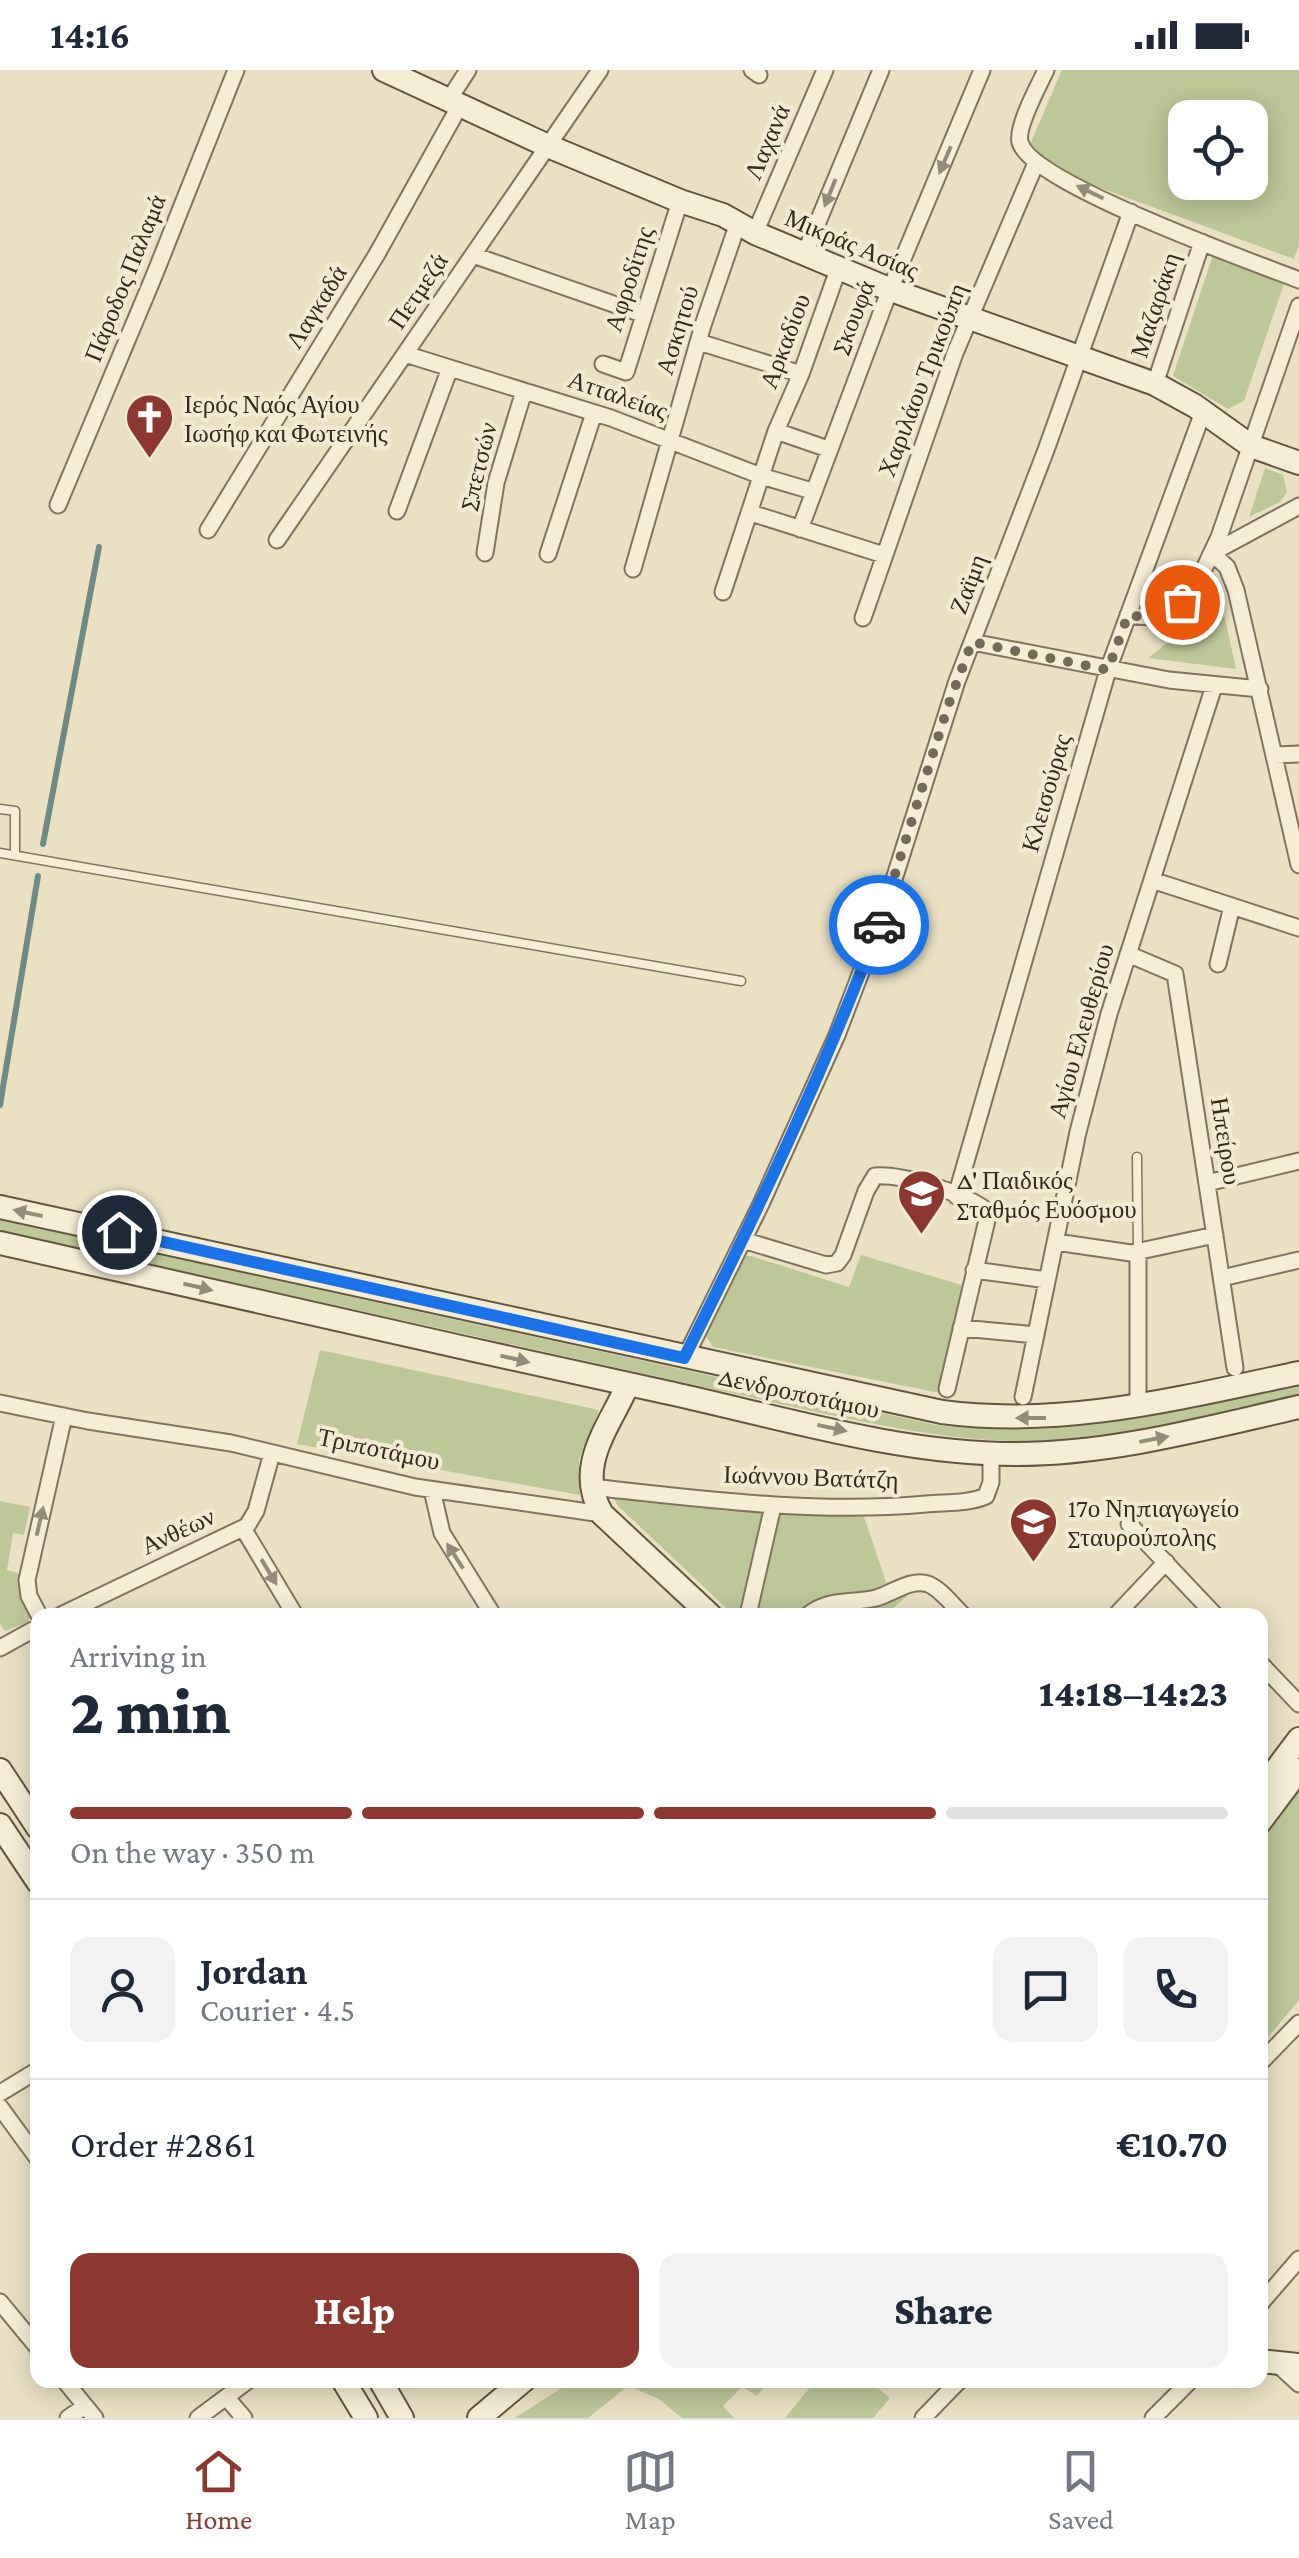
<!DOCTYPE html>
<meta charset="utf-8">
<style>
body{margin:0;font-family:"Crimson Pro",serif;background:#f2f2f3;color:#1f2937;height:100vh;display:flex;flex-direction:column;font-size:38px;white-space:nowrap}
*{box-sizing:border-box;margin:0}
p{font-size:32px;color:#747a83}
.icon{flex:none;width:55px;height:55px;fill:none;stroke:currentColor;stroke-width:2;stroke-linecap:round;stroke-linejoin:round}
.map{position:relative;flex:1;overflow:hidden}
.panel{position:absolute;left:30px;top:1538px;width:1238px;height:780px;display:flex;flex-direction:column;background:#fff;border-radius:20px;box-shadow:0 5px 25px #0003}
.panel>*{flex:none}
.controls{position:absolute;left:1168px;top:30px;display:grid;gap:20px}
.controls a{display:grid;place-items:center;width:100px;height:100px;border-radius:20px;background:#fff;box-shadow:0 5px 25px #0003;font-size:50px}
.pin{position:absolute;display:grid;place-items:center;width:85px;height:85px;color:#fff;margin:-42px;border:5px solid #fff;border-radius:50%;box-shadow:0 2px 10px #0007}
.courier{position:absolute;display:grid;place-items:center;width:100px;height:100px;margin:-50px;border:8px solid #1a73e8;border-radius:50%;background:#fff;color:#222;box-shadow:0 2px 12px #0007}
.overview em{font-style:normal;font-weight:800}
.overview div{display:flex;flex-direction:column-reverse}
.overview{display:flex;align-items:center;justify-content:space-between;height:170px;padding:0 40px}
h1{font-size:65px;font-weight:800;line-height:75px}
.bar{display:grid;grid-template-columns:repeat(4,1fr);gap:15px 10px;align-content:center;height:120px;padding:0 40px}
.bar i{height:12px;border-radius:8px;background:#e0e1e3}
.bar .active{background:#8c3831}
.bar p{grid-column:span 4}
.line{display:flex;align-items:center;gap:25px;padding:0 40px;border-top:2px solid #e0e1e3}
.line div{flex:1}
.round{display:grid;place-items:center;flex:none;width:105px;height:105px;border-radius:20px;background:#f2f2f3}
.cta{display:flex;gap:20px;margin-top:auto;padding:20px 40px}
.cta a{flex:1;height:115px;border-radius:20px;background:#8c3831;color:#fff;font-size:40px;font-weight:800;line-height:115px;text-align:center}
.cta a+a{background:#f2f2f3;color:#1f2937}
.status{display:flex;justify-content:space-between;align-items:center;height:70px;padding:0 50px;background:#fff;direction:ltr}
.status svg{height:28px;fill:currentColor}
.dock{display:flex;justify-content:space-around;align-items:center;height:140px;border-top:2px solid #e0e1e3;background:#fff;font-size:28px;color:#747a83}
.dock a{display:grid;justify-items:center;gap:5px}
.dock .active{color:#8c3831}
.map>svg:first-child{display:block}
.green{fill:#bdc798;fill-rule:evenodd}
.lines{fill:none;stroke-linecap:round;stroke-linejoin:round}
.stream{stroke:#6d8a85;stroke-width:6}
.lane-casing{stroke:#82735c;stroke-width:11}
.street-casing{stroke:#82735c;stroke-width:19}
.secondary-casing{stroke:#64553f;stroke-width:26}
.lane{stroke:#f5eed5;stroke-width:8}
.street{stroke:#f5eed5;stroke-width:15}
.secondary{stroke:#f5eed5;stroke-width:22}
.oneway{fill:#948c7a}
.done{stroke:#746a58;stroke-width:10;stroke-dasharray:0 18}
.route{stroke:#1a73e8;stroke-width:12}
.labels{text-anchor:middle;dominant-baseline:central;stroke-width:8;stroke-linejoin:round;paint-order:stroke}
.street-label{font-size:25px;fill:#342a1e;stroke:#f2ebd2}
.poi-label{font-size:25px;fill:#342a1e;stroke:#f2ebd2;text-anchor:start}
</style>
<div class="status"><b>14:16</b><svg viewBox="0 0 49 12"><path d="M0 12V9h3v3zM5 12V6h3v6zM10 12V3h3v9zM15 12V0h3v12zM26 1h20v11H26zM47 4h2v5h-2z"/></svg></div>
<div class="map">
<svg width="1299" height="2348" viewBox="0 0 1299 2348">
<rect width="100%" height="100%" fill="#eae1c3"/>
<path class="green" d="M1062,0H1299V174L1294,189L1090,114L1046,92L1029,77ZM1185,48H1250V112H1185Z
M1214,182L1286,208L1244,331L1228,339L1173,306Z
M1265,398L1283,405L1287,422L1280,432L1249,447Z
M1218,517L1236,599L1148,588L1196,550Z
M0,1150L936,1355C1065,1371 1174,1342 1299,1315V1326C1217,1343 1134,1368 1049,1371C971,1374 897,1359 821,1343L0,1161Z
M861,1185L965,1216L940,1323L713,1277L705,1265L743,1186H751L849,1217Z
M320,1280L599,1340L579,1389L580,1425L297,1374Z
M613,1426L863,1444L886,1512L910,1523L886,1545H734L618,1436Z
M0,1431L30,1437L24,1465L13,1463L7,1500L18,1503L31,1544L28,1552L5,1561L0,1554Z
M1299,1720V1930L1260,1977V1773Z
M592,2310H770L757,2326L742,2317L723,2336L734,2348H682L659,2329L628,2316L588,2348H515L566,2315Z
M816,2310H868L890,2328L873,2348H785Z"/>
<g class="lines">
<path class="stream" d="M43,774L99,477
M0,1035L38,806"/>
<defs>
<path id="lane" d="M0,739L15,741V785
M0,783L741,911
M1137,1087L1138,1182"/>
<path id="street" d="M752,0L759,5
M1046,0C1039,15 1016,57 1020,72C1030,113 1253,192 1299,210
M448,31L468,0
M755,163L825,0
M805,183L881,0
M473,185L642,244
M699,272L801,304
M405,284L611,348L761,406L812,421
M603,294L626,302L680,131
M1155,314L1202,172
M776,361L801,304L839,197
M58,435L154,206L236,0
M397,441L450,298
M751,443L884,485
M800,459L889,222L982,0
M208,460L377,184L459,37
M277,470L600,0
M485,483L496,413L524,321
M1212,483L1227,497L1236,520L1299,795
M1212,483L1299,436
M548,484L594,343
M633,499L703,255L738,153
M723,522L776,361L828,379
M1128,545L1160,548L1196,516L1219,467L1299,236
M863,548L955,283L1036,93
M972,572L1169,610L1260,619
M1275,685L1299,684
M1152,810L1299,858
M1128,884L1175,904L1235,1298
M1218,894L1232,836
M1207,1113L1299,1091
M956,1126L1108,600L1203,342
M743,1170L826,1195L837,1193L843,1185L866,1121L875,1106C902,1104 960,1122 983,1138L987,1150L947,1319
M1056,1172L1131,1183L1215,1165
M1138,1183V1336
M974,1200L1047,1210
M1222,1208L1299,1190
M961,1258L1036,1265
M685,1288L761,1134L837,965L882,847L957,611L1046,380L1131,142
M1023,1327L1078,1062L1109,944L1214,616
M0,1333L88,1351L231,1373L415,1417L602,1444
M591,1417C702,1429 813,1444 926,1434C945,1432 968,1434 986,1426L991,1412V1383
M432,1420L442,1463L493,1545
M1129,1454L1215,1545
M243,1458L295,1545
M39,1545L29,1526L27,1510L64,1346
M61,1545L247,1456L256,1441L272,1383
M748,1545L773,1436
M808,1545C828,1528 852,1534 876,1528C891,1524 911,1508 928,1514C941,1519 953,1536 963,1545
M1116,1545L1166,1492
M0,1578L38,1557
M1260,1593L1299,1634
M1260,1993L1299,1953
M0,2023L38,2000
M0,2037L38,2089
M0,2232L38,2278
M1260,2234L1299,2189
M1275,2292L1299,2314
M64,2310L95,2348
M226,2327L244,2348
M68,2348L85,2336
M198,2348L249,2310
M923,2348L960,2310
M1153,2348L1191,2310"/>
<path id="secondary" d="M384,0L548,76L680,131L723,145L755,163L891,220L1155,314L1195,336L1251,376L1299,393
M0,1137L942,1342C1064,1358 1180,1328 1299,1303
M0,1173C222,1223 443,1274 665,1322C780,1347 898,1384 1016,1384C1112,1384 1206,1358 1299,1337
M628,1314C609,1358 574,1396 602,1444L710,1545
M0,1700L38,1758
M1260,1721L1299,1669
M1260,1752L1299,1700
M0,1755L38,1812
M1260,2291L1299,2295
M343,2310L366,2348
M380,2310L402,2348
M479,2348L524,2310"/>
</defs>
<use href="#lane" class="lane-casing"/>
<use href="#street" class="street-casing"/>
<use href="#secondary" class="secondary-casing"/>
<use href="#lane" class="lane"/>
<use href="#street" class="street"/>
<use href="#secondary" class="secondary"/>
</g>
<defs><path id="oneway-solid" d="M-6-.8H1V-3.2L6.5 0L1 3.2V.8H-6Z" transform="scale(2.5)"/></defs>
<g class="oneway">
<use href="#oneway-solid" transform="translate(945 90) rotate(113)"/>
<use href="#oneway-solid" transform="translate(1090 122) rotate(-154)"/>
<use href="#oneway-solid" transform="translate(830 123) rotate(112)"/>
<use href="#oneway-solid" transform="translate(28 1143) rotate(-168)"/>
<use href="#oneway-solid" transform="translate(198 1217) rotate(13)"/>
<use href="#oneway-solid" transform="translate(515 1289) rotate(13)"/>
<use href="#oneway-solid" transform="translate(1031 1348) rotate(180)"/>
<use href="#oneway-solid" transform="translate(832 1358) rotate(12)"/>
<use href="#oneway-solid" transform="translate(1154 1369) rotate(-11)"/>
<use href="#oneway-solid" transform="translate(40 1451) rotate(-77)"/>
<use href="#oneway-solid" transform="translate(455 1486) rotate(-123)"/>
<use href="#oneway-solid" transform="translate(269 1502) rotate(59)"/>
</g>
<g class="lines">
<path class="done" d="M879,855L948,636L972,572L1108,600L1128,545L1156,549L1182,532"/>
<path class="route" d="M119,1162L684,1288C755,1146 823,1004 879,855"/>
</g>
<defs>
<symbol id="church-pin" viewBox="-11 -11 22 30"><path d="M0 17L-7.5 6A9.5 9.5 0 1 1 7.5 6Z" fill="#8c3831" stroke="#f2ebd2"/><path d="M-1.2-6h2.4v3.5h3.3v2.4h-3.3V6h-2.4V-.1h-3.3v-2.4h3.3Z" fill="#fff"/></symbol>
<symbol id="school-pin" viewBox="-11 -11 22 30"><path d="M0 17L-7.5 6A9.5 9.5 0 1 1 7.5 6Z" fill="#8c3831" stroke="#f2ebd2"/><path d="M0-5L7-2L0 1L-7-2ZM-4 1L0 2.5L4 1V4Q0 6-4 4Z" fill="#fff"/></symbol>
</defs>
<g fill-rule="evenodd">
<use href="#church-pin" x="122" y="320" width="55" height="75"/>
<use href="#school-pin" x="894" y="1096" width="55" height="75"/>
<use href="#school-pin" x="1006" y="1424" width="55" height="75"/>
</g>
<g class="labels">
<g class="street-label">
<text transform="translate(767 72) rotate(-67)">Λαχανά</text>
<text transform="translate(852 174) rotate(23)">Μικράς Ασίας</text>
<text transform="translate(125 208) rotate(-68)">Πάροδος Παλαμά</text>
<text transform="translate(629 209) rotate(-72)">Αφροδίτης</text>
<text transform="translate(418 221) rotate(-56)">Πετμεζά</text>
<text transform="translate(1155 235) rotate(-72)">Μαζαράκη</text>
<text transform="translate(316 237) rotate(-58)">Λαγκαδά</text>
<text transform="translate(853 247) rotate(-68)">Σκουφά</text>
<text transform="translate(677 260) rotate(-73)">Ασκητού</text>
<text transform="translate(785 271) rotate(-69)">Αρκαδίου</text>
<text transform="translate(922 310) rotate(-69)">Χαριλάου Τρικούπη</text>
<text transform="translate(618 325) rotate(19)">Ατταλείας</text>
<text transform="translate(478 396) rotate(-76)">Σπετσών</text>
<text transform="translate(968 514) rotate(-69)">Ζαϊμη</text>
<text transform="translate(1046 723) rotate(-74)">Κλεισούρας</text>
<text transform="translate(1081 961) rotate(-74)">Αγίου Ελευθερίου</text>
<text transform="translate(1226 1071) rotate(81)">Ηπείρου</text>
<text transform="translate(799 1323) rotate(12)">Δενδροποτάμου</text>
<text transform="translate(379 1379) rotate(12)">Τριποτάμου</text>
<text transform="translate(811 1407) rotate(2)">Ιωάννου Βατάτζη</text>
<text transform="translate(178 1461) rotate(-25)">Ανθέων</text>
</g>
<g class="poi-label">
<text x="184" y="334">Ιερός Ναός Αγίου<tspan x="184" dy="29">Ιωσήφ και Φωτεινής</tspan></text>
<text x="957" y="1110">Δ' Παιδικός<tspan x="957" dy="29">Σταθμός Ευόσμου</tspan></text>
<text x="1068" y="1438">17ο Νηπιαγωγείο<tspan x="1068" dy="29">Σταυρούπολης</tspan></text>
</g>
</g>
</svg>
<div class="controls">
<a><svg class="icon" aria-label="locate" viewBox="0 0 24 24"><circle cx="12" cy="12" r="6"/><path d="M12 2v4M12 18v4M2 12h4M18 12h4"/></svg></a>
</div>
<div class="pin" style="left:1182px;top:532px;background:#ea580c"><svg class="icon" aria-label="bag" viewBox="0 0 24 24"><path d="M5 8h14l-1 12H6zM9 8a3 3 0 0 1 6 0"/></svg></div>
<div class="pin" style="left:119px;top:1162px;background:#1f2937"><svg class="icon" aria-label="home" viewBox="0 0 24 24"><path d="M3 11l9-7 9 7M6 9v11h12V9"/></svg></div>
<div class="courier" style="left:879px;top:855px"><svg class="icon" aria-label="car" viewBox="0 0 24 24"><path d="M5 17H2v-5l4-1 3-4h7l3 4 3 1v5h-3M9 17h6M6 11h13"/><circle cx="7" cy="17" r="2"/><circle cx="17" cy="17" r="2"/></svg></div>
<section class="panel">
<div class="overview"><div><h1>2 min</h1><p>Arriving in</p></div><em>14:18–14:23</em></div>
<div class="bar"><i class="active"></i><i class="active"></i><i class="active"></i><i></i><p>On the way · 350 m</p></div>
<div class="line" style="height:180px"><a class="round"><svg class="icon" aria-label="person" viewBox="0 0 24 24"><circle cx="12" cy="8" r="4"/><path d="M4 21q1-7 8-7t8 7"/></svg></a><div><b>Jordan</b><p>Courier · 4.5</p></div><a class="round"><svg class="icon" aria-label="chat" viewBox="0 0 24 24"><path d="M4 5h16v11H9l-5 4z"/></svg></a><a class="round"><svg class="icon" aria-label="phone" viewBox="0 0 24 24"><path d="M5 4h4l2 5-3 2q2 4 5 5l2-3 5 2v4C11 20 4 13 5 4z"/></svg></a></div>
<div class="line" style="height:130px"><div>Order #2861</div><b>€10.70</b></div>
<div class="cta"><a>Help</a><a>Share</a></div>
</section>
</div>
<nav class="dock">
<a class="active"><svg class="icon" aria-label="home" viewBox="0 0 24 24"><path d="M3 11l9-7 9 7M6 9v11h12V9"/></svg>Home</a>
<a><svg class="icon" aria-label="map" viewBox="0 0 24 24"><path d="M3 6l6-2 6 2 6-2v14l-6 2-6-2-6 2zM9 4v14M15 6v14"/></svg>Map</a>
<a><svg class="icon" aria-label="saved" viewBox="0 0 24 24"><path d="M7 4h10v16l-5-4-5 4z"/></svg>Saved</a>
</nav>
